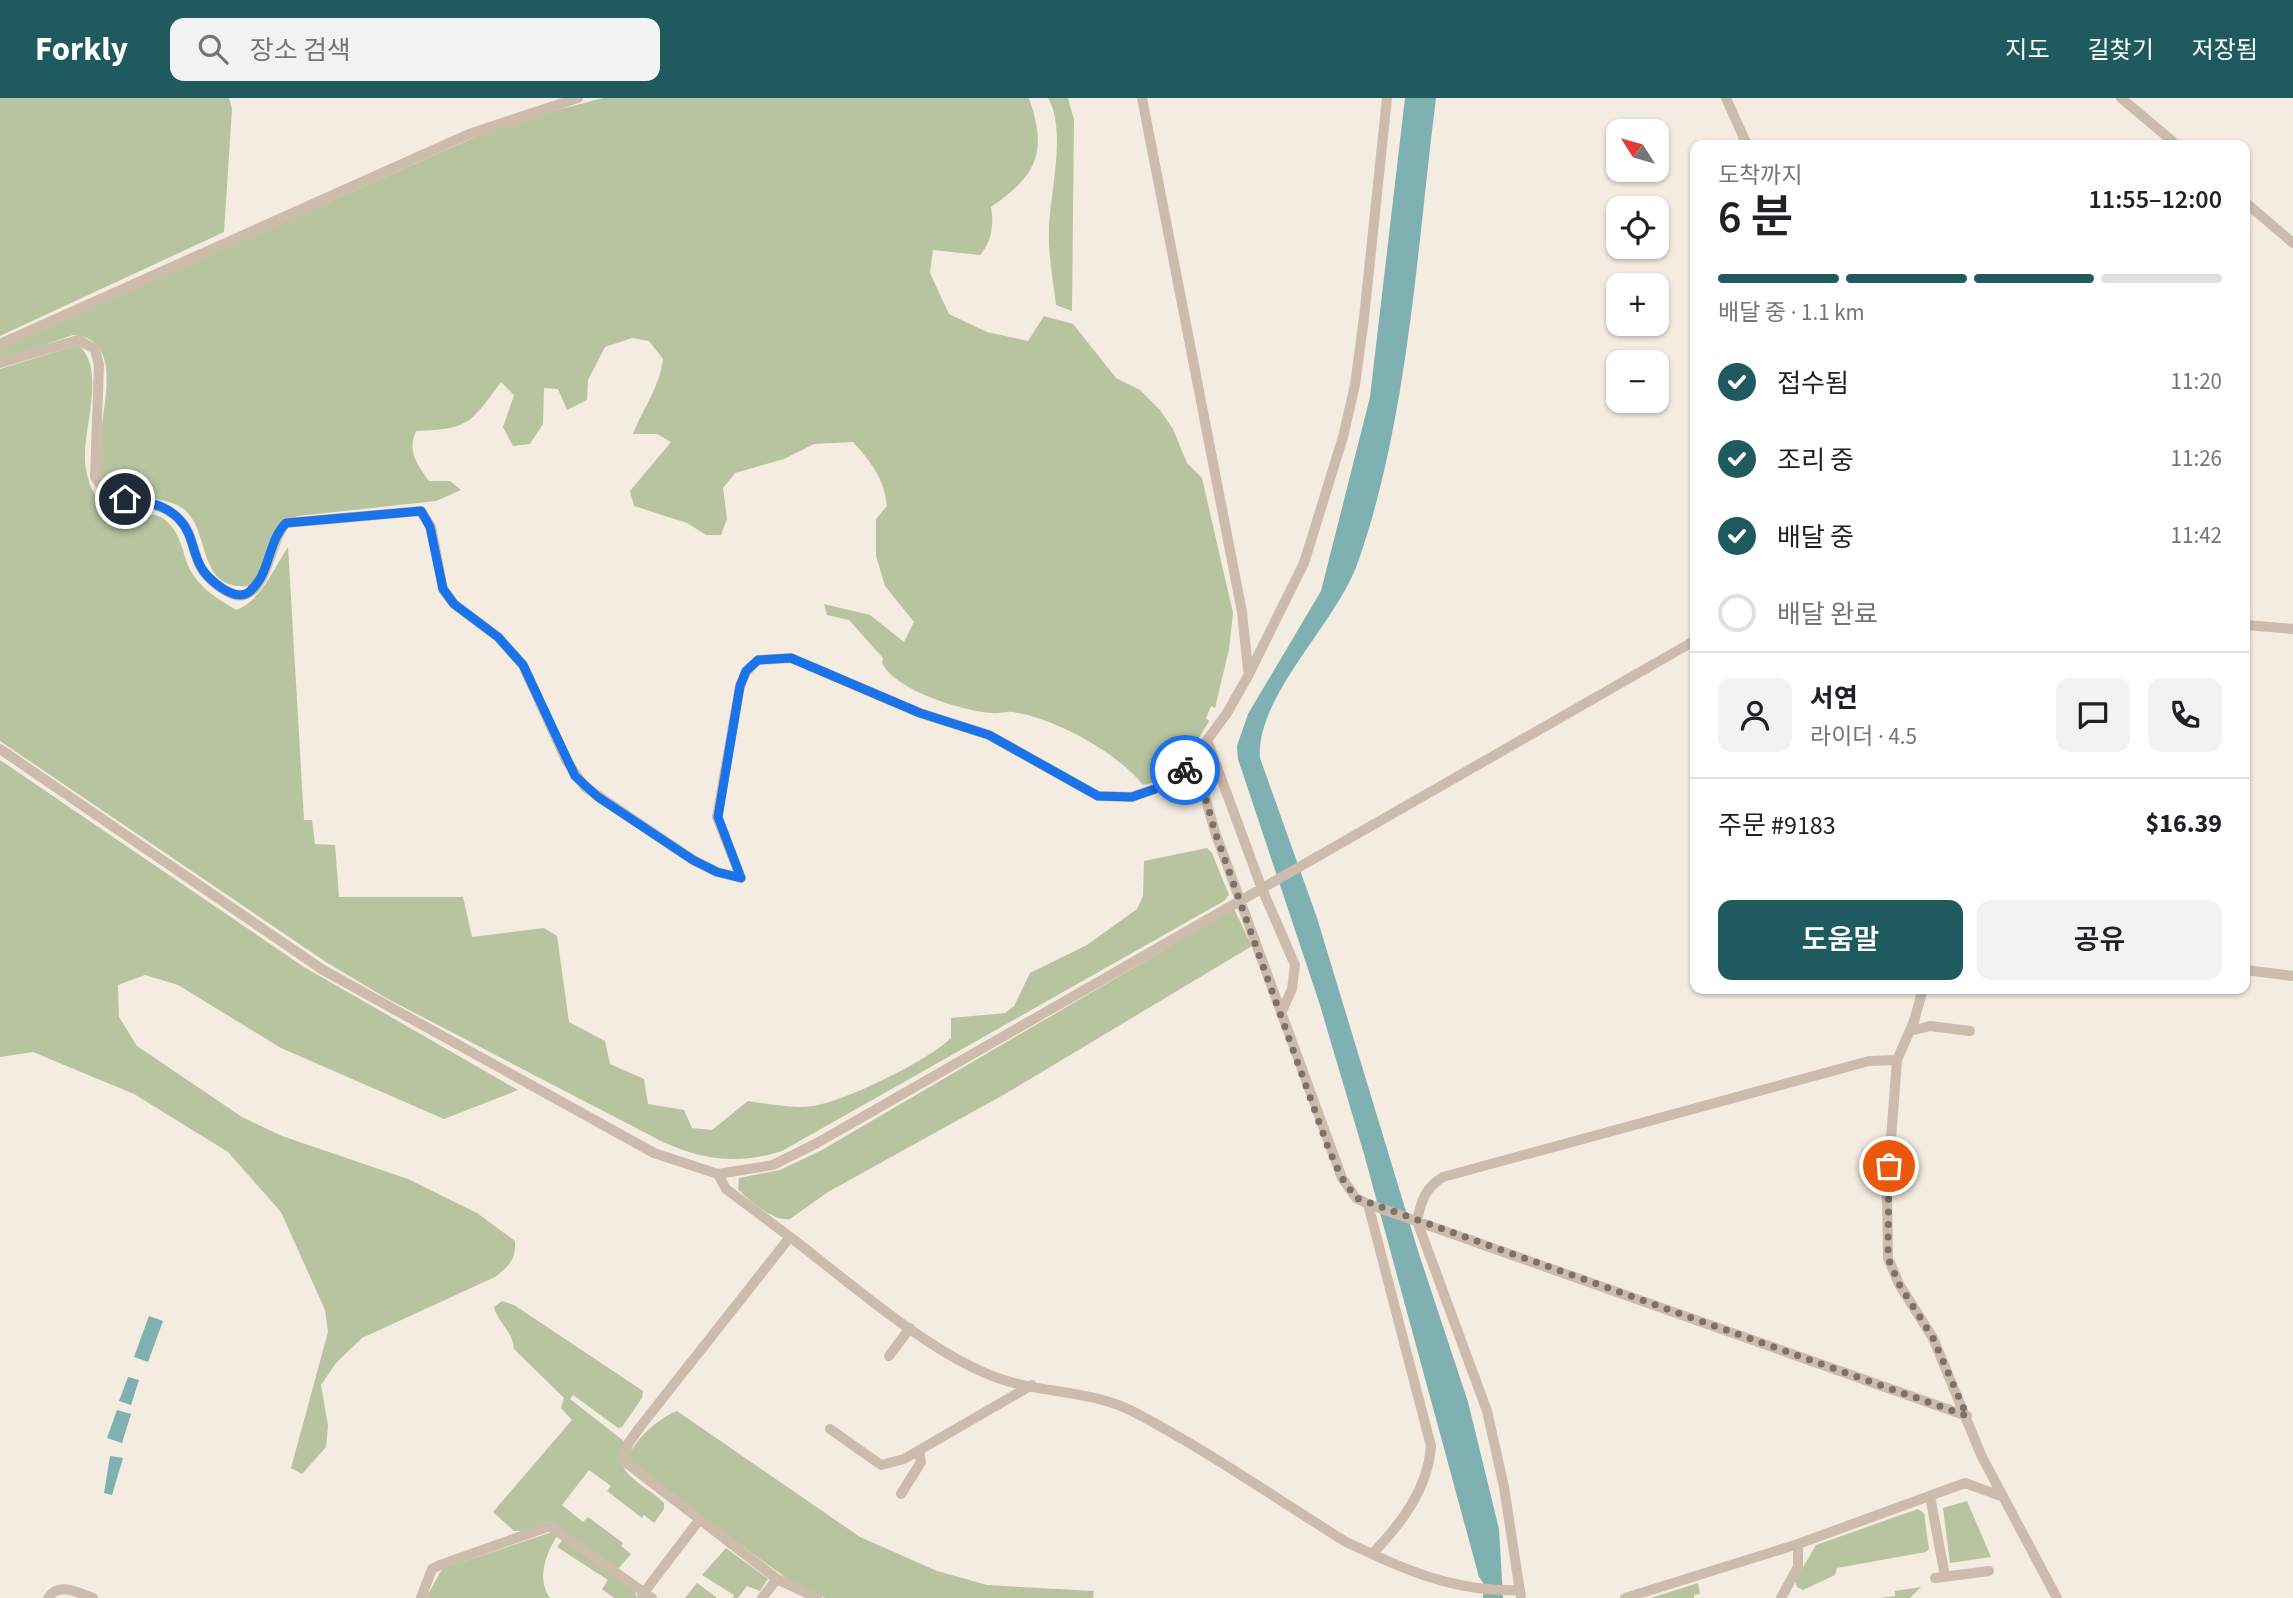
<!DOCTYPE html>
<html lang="ko">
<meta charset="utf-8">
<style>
body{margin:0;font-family:"Source Sans 3","Noto Sans KR",sans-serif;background:#f2f2f2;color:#202124;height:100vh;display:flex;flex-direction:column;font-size:26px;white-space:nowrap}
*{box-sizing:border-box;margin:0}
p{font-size:23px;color:#757577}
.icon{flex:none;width:38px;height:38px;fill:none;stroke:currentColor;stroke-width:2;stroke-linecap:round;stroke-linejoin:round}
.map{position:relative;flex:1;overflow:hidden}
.drawer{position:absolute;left:1690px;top:42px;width:560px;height:854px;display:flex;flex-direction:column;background:#fff;border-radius:14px;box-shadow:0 2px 5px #0004}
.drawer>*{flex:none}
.needle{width:46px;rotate:307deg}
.tools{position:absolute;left:1606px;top:21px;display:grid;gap:14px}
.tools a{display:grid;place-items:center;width:63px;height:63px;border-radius:14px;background:#fff;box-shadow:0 2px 5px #0004;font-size:35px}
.pin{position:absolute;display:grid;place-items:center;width:60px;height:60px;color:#fff;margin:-30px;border:4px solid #fff;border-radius:50%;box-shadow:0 2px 7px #0007}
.courier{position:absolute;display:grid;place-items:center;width:70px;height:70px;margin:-35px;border:5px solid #1a73e8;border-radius:50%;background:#fff;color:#222;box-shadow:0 2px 9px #0007}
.summary em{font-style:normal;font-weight:600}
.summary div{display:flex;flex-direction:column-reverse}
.summary{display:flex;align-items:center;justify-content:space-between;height:119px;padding:0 28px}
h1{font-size:46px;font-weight:600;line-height:52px}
.bar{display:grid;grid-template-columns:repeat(4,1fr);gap:10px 7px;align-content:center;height:84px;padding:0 28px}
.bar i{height:9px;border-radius:5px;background:#e0e0e0}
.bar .active{background:#1f5a5e}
.bar p{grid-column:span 4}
.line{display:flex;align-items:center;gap:18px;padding:0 28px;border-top:2px solid #e0e0e0}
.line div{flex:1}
.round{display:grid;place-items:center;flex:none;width:74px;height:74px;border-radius:14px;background:#f2f2f2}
ol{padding:0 28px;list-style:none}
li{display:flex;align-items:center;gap:21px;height:77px}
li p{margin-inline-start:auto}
li .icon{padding:7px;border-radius:50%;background:#1f5a5e;color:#fff;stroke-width:4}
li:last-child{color:#757577}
li i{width:38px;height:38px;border:4px solid #e0e0e0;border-radius:50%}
.primary-button{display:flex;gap:14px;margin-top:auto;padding:14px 28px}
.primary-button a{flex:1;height:80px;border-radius:14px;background:#1f5a5e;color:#fff;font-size:28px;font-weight:600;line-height:80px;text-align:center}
.primary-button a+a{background:#f2f2f2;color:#202124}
header{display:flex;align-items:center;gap:42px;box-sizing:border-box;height:98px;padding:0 35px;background:#1f5a5e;color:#fff}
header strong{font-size:33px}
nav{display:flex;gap:38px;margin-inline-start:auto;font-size:24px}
.search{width:490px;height:63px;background:#f2f2f2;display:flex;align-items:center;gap:18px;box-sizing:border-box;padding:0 24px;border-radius:14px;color:#757577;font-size:26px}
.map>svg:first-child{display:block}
.green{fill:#b8c4a0}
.water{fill:#7fb0b2}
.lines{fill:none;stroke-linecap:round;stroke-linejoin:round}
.minor{stroke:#cdbbac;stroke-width:10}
.done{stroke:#7c716b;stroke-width:7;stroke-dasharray:0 12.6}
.route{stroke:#1a73e8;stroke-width:9}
</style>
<header>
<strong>Forkly</strong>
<div class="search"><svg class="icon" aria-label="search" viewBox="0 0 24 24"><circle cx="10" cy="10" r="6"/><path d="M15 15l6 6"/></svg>장소 검색</div>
<nav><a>지도</a><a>길찾기</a><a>저장됨</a></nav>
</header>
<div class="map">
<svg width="2293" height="1500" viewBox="0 0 2293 1500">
<rect width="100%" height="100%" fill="#f4ebe1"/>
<path class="green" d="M0,0H229L232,11L224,134L0,238Z
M603,0H1029C1048,55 1037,77 991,109C994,126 992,144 980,157L933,152L930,175L949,216L987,234L1028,243L1044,218L1073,226L1116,280L1140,292L1160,312L1173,331L1187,365L1202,380L1233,515L1229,551L1215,610L1211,608L1206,620L1209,623C1193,650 1177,682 1143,687C1118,655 1055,620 1013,614C1006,613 999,616 992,615C962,613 895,592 882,565L883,560L849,522L827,517L824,506L870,517L904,544L914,524L885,488L876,458V421L887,408C884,380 871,364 853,344L814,346L784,361L735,375L723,390L727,421L721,437H706L687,425L634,408L630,393L671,344L657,336H633C644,308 659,291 663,261L649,243L632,240L605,249L588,282L587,302L567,312L558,291L544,290L543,326L530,346L513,348L503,329L514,297L501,284C470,326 469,331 416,333C407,354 417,366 429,383H450L461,392L436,403L298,418L283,423L257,480L250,488C198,493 211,440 187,414C165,391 106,409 99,372C92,334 134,241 73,237L0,262V250L475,39L527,20Z
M1048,0H1068L1074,22L1072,213L1056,207C1053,182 1048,156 1049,131C1050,95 1067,32 1048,0Z
M78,247C109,272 79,337 86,371C93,407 106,412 141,416C148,417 155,416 161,419C185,435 180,458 194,478C205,494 220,502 236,512C260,504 274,470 288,449L304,722H312L315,746L335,747L339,799H463L472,839L544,830L557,838L569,924L605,943L610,966L644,981L648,1006L684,1012L692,1030L712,1032L748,1003C770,1006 796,1012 818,1007C849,1001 929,962 951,940V920L1005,915L1014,908L1030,875L1087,847L1137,811L1143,798L1144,763L1207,750L1212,755L1229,797L1224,803L782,1053C739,1067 703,1062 663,1044L386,900L326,864L0,643V271Z
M0,662L304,869L518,992L444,1021L281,950L178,887L145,877L118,887L119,919L137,948L242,1019L282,1038L408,1081L477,1115L515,1143C516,1162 509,1168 495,1179L362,1240L336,1265L321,1287L328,1328L326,1349L302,1376L291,1370L328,1234L325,1212L281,1114L228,1054L134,996L33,954L0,959Z
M1234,811L1252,848L1005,996L828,1094L790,1121C774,1124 749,1103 738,1091L739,1080L780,1072L822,1052Z
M502,1203L514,1207L643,1293L642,1300L622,1329L618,1330L573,1297L570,1301L625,1344C607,1374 647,1387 664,1405V1411L654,1425L644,1417L642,1420L607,1393L611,1388L589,1372L562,1407L583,1424L588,1419L623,1445L621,1448L631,1456L619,1470L612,1469L549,1423L524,1433H514L493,1414L572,1322L561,1310L564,1300L514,1251C513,1233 498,1225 494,1209Z
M677,1313L860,1439L937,1473L987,1487L1094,1493L1093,1500H825L800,1490L633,1369L628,1361C632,1343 660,1319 677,1313Z
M1967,1403L1991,1459L1950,1465L1943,1410Z
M1918,1411L1924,1415L1929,1451L1926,1454L1837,1470L1835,1477L1803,1492L1797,1489L1795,1483L1816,1447Z
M552,1434L558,1436C546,1456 536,1480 550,1500H426L442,1471Z
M563,1441L634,1492L637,1500H614L602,1491L608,1482L557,1449Z
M726,1450L768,1481L760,1493L747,1488L738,1500H733L734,1497L702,1477Z
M697,1485L716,1499V1500H685Z
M1698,1485L1700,1496L1694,1497V1500H1651Z
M1921,1489L1910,1500H1880L1895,1498V1493Z"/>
<path class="water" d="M1405,0H1436C1417,150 1408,322 1358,464C1337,525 1255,599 1260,660L1317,820L1418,1153L1468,1304L1499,1431L1503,1500H1483L1484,1486L1479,1479L1364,1056L1319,904L1238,661L1237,648L1248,616L1321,493L1370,299Z
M149,1218L163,1223L148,1264L134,1259Z
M128,1279L139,1282L131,1307L119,1303Z
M117,1312L131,1316L122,1345L107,1340Z
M110,1358L123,1360L112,1397L104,1395Z"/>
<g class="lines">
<path class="minor" d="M1142,0L1242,514L1248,572
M1387,0L1364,220L1355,287L1343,339L1304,465L1248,578L1227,615L1199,653L1196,666L1215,734L1342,1080L1356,1100L1368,1106L1967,1318
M1726,0L1747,47
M2121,0L2177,47
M2245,104L2293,145
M0,246L469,36L578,0
M0,265L78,242L95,251L99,267L95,379C113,411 153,395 178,420C193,434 192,452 200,468C206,480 230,501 244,497C269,490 270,441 286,425L421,413L431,429L443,491L454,506L498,539L523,567L566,662L585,689L693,762L717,774L741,780L717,719L740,588L746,574L758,562L791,560L920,615L989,637L1098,698L1131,699L1155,691L1196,666
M2245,527L2293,531
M1207,642L1262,791L1295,867L1292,891L1281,915
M0,651L323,872L654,1055L718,1076L773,1067L817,1045L1696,542
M2245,872L2293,878
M1910,933L1930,928L1970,933
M1897,962L1914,923L1923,891
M718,1076L726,1091L790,1139L640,1329L628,1346L624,1363L777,1481L817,1500
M790,1139C848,1183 929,1255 995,1279C1040,1296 1089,1291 1134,1314C1205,1351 1277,1401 1346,1444L1372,1456C1401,1426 1428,1391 1431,1348L1368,1106
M889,1258L910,1230
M830,1331L881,1367L904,1361L1032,1287
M901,1396L921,1364L919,1353
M1930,1398L1945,1478
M1372,1456C1421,1479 1466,1494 1520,1492
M1935,1480L1989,1473
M642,1497L700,1421
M48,1500C59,1484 77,1494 93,1500
M421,1500L432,1471L440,1467L550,1428L652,1500
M762,1500L777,1481
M1521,1500L1504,1389L1487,1313L1417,1123C1421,1103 1425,1090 1443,1079L1869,963L1897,962L1887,1093L1888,1160L1899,1186L1933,1240L1982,1359L2057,1500
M1625,1500L1798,1446L1965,1385L2001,1398
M1781,1500L1798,1469V1446"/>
</g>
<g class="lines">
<path class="done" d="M1185,672L1196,666L1215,734L1329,1052L1342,1080L1356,1100L1967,1318L1933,1240L1899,1186L1888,1160L1889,1068"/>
<path class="route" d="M125,401C144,403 165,406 179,421C193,435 192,454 201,469C207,481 235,505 249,494C271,476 267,444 286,425L421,413L430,429L443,491L454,506L498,539L523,567L575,678L598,699L693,762L717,774L741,780L718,719L740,588L746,573L758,562L791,560L920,615L989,637L1098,698L1132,699L1155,691L1185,672"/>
</g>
</svg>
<div class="tools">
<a><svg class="needle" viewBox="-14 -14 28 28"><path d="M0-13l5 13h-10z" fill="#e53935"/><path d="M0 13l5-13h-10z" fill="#757577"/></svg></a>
<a><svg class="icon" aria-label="locate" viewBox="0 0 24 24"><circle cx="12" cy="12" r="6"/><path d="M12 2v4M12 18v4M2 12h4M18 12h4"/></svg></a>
<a>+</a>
<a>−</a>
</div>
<div class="pin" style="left:1889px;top:1068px;background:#ea580c"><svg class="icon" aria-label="bag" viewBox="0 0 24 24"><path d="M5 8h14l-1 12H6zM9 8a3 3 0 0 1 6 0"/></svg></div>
<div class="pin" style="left:125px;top:401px;background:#1f2937"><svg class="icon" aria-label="home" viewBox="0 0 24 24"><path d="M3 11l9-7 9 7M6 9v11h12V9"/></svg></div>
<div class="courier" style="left:1185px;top:672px"><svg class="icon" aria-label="bike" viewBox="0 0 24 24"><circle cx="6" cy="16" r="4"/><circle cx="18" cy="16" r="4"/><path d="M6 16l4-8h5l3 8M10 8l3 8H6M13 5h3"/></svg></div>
<section class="drawer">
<div class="summary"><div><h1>6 분</h1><p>도착까지</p></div><em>11:55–12:00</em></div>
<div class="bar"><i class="active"></i><i class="active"></i><i class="active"></i><i></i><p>배달 중 · 1.1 km</p></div>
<ol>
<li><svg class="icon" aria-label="check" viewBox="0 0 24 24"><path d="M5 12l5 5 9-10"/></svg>접수됨<p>11:20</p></li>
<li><svg class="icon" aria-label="check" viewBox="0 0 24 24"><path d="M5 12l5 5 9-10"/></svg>조리 중<p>11:26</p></li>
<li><svg class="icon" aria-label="check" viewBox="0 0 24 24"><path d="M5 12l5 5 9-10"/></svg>배달 중<p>11:42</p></li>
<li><i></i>배달 완료</li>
</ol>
<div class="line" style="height:126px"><a class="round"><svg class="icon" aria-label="person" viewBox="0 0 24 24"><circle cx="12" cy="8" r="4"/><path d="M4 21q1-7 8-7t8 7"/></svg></a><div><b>서연</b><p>라이더 · 4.5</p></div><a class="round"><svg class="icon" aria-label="chat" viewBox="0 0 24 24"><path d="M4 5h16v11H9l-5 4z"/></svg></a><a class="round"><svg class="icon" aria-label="phone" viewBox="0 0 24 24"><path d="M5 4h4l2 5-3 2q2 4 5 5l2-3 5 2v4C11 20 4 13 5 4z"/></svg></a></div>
<div class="line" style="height:91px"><div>주문 #9183</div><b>$16.39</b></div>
<div class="primary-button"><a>도움말</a><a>공유</a></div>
</section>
</div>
